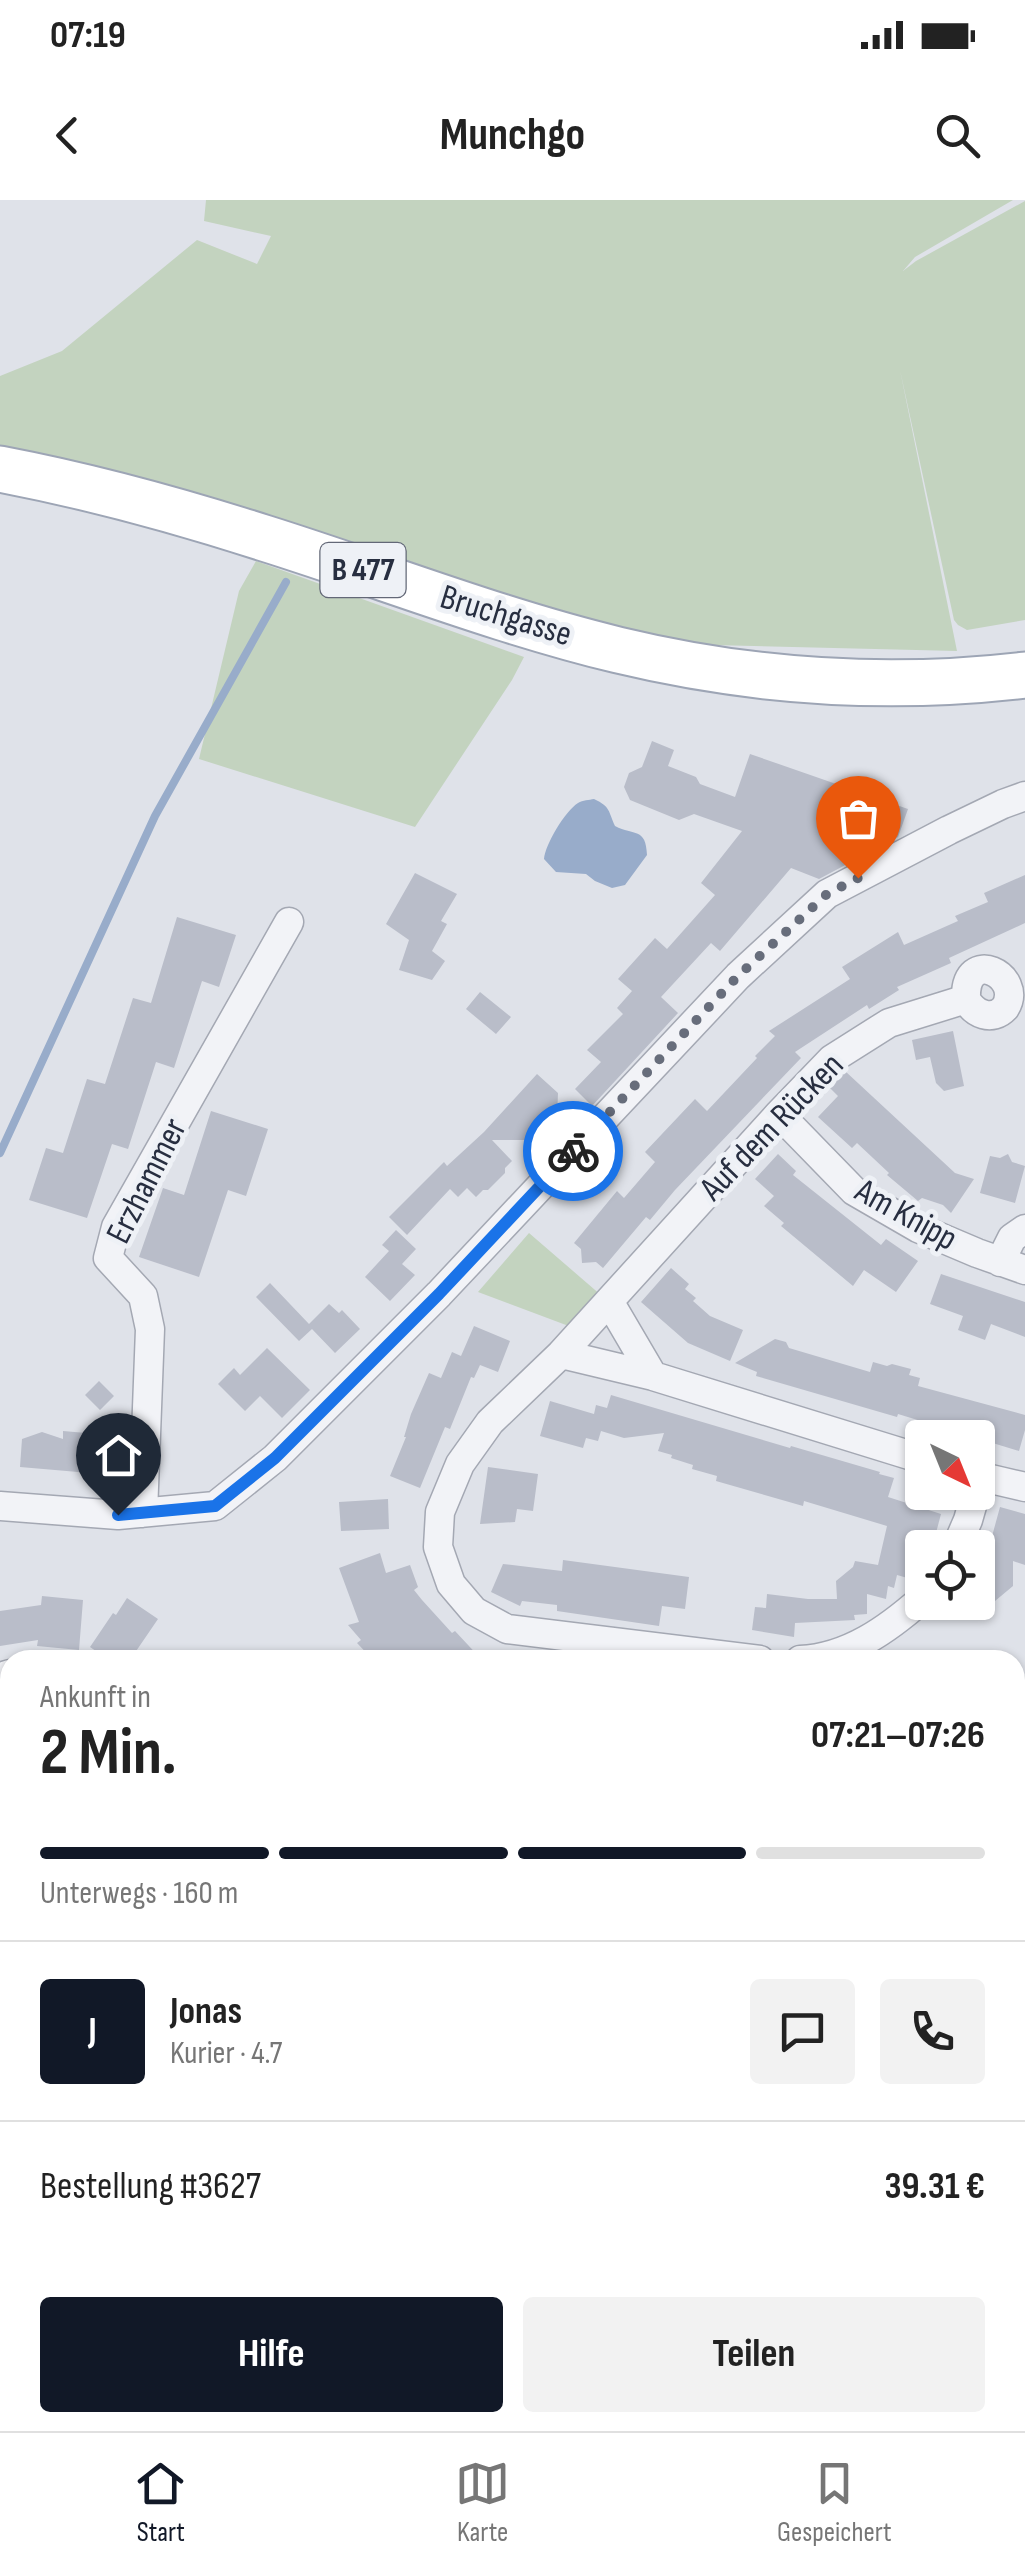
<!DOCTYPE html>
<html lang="de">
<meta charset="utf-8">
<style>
body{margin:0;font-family:"Sofia Sans Condensed",sans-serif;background:#f2f2f2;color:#222;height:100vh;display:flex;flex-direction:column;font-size:38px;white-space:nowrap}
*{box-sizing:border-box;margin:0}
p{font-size:32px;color:#767676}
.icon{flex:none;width:55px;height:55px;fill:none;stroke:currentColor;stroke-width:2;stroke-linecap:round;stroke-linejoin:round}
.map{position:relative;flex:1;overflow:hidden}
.side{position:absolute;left:0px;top:1450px;width:1025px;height:782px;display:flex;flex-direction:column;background:#fff;border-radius:30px 30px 0 0;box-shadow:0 2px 8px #0004}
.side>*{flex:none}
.needle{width:65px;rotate:137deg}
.fabs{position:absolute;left:905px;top:1220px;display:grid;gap:20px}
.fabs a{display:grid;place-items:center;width:90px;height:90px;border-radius:10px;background:#fff;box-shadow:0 2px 8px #0004;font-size:50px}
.pin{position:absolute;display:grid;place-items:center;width:85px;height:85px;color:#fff;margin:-102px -42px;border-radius:50% 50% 50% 0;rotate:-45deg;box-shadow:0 0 10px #0007}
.pin .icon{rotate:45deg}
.courier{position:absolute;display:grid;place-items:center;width:100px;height:100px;margin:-50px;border:8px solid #1a73e8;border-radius:50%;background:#fff;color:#222;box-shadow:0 2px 12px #0007}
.head em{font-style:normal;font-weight:700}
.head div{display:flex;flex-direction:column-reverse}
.head{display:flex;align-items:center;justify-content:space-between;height:170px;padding:0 40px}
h1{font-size:65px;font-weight:700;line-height:75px}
.bar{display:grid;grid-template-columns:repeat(4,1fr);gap:15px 10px;align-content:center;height:120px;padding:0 40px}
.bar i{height:12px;border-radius:8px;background:#e0e0e0}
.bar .on{background:#111827}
.bar p{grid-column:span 4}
.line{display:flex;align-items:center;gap:25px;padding:0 40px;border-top:2px solid #e0e0e0}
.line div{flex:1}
.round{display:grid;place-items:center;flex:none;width:105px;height:105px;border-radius:10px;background:#f2f2f2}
.cta{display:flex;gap:20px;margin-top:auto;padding:20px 40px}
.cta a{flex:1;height:115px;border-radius:10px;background:#111827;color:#fff;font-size:40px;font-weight:700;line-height:115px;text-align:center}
.cta a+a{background:#f2f2f2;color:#222}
.status{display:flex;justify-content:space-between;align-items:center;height:70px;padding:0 50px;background:#fff;direction:ltr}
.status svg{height:28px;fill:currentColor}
header{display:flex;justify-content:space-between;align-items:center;height:130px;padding:0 40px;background:#fff;font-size:45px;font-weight:700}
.menu{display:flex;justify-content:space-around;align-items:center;height:140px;border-top:2px solid #e0e0e0;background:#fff;font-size:28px;color:#767676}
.menu a{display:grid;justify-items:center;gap:5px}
.menu .on{color:#111827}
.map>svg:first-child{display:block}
.green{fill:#c3d3bf}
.water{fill:#98acca}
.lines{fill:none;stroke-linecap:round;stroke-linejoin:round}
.stream{stroke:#98acca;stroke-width:8}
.building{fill:#b9bdc9}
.minor-casing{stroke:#a4a8b3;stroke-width:31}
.primary-casing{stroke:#9da5b5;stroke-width:49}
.minor{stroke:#f2f3f7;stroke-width:28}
.primary{stroke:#fff;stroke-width:45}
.done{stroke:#676d7b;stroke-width:10;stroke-dasharray:0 18}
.route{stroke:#1a73e8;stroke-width:12}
.labels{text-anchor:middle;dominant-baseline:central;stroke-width:10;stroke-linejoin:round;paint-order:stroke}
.shield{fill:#eef1f6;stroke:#636877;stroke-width:2.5}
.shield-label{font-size:32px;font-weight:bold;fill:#272e40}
.street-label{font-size:35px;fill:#272e40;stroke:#eef1f6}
</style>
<div class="status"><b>07:19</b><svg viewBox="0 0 49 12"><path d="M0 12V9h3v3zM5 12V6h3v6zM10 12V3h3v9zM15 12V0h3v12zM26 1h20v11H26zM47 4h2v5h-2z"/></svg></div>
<header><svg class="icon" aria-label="back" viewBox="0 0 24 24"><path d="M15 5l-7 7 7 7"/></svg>Munchgo<svg class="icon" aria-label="search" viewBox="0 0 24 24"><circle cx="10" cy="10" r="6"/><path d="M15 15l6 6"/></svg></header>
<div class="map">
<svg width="1025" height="2231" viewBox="0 0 1025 2231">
<rect width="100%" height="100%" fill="#dfe2e9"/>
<path class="green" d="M206,0H1013L915,57L903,71L916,61L1025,1V420L967,430L958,425L954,420L900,170L957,451L712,445L539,417L0,252V176L62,151L197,40L257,64L271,36L204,21Z
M256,361L524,457L512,480L415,627L199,559L239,391Z
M529,1033L602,1096L574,1128L478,1092Z
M0,2032L10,2046V2222H547L557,2231H0Z
M1025,2145V2231H987L990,2223L1015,2222V2168Z"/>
<path class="water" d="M594,599C611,607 608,611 615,626C634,636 646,627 647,655L625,685L612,688L595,681L586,674L556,672L544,659C545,645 565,611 578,603C583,600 589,600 594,599Z"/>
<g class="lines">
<path class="stream" d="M0,953L155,616L286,382"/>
</g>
<path class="building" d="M652,541L674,550L668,566L696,577L700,584L735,597L750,554L908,609L898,637L819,679L791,668L720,751L711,743L661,797L678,813L592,906L575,889L601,862L587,850L623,814L617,808L632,791L618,779L655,738L667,749L715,695L701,683L742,631L694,614L679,620L630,600L624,587L629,573L642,567Z
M415,673L457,694L441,721L447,724L432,751L445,761L432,780L399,770L409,740L386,724Z
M1025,675V723L949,758L951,763L897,787L899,790L869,809L867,805L795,852L801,858L675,990L650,1020L646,1017L603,1068L596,1062L582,1063L581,1049L574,1043L617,991L624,998L655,962L645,952L695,899L707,911L757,858L755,856L775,836L769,831L850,779L842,767L898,732L904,745L958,721L955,716L988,702L984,693Z
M177,717L236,735L219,787L202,781L174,868L156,862L128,949L112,944L87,1018L29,1000L46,948L63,953L87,879L105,884L133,798L151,803Z
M480,792L511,817L496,834L466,809Z
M953,831L964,886L944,891L936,883L930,857L916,860L912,840Z
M845,871L955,973L974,979L951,1013L943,1005L922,998L918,1001L887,975L889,973L857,943L852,948L818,917L838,896L829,887Z
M537,874L558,893L557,917L534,940H492L512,961L505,968V973L488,990H483L476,997L467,988L458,997L450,989L407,1035L389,1017L444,962L447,966L484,932Z
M211,911L268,929L246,996L228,990L199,1077L139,1057L163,988L184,995Z
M778,954L796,971L793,975L881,1045L886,1039L918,1061L896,1092L864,1070L853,1086L781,1026L784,1023L764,1006L774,996L755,979Z
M1008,954L1012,962L1025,966L1015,1003L980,993L990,956L1000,958Z
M396,1030L416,1049L402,1064L415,1075L390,1101L365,1077L389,1051L382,1045Z
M671,1068L689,1084L685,1089L696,1098L693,1101L710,1116L743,1130L730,1161L688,1143L641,1102Z
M941,1074L1025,1102V1137L991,1124L985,1140L958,1130L963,1116L930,1104Z
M270,1083L309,1124L329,1104L339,1113L342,1110L360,1129L335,1153L312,1129L299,1141L256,1097Z
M474,1126L510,1141L498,1172L480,1165L474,1178L471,1177L450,1229L445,1227L420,1288L390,1276L406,1237H404L411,1214L429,1173L441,1178L452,1152L461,1156Z
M775,1139L786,1142L789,1148L870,1172L873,1162L887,1166L892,1164L911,1169L909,1175L920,1178L918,1186L1025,1215V1230L1019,1251L898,1214L897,1217L756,1176L757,1172L735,1163Z
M267,1148L310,1190L282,1218L260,1196L245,1211L218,1184L234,1168L240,1175Z
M99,1181L114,1196L100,1210L85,1195Z
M611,1195L790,1248L791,1246L880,1272L879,1274L894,1278L888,1297L941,1314L932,1348H918L911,1379L897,1375L894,1388L888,1386L886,1399L867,1394V1414L854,1415L855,1420L795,1423L794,1437L752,1430L755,1407L766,1408L767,1394L808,1399H837L836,1381L853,1367L855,1361L878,1365L887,1326L804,1301L803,1306L716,1281L717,1276L692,1269L693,1265L671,1258L672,1255L658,1251L664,1233L624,1238L601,1231L598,1241L586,1238L583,1248L540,1236L550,1201L594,1214L596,1205L607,1208Z
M86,1230L116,1232L113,1275L20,1267L22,1239L42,1232L63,1239V1231L86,1233Z
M488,1267L538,1274L533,1311L517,1309L515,1322L480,1324Z
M388,1299L389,1329L341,1331L339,1302Z
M1000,1307L1025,1314V1365L1013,1361V1386L989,1406L978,1400V1376L985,1362Z
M380,1353L386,1373L410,1365L418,1387L414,1390L422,1400L452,1433L455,1431L482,1460H373L357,1443L361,1440L348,1425L359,1422L339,1368Z
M563,1360L689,1377L685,1409L662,1406L659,1426L557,1411V1405L522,1401L520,1406L491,1392L503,1364L562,1371Z
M42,1396L83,1400L79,1450L37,1446L38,1440L0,1446V1411L41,1405Z
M127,1398L158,1419L130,1460H109L90,1447L113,1413L116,1415Z"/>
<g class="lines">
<defs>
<path id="minor" d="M779,914L854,991L918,1028L977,1053L1025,1070
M1000,1062L1012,1038L1025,1029
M609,1101L653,1176
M561,1154L653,1176L922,1259
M978,1276L1025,1287
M0,1306L118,1315L215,1306L275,1258L439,1094L738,776L827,694L949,630L1003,604L1025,596
M143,1313L150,1129L143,1096L108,1058L116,1027L289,722
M956,1348L968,1320L976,1292
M760,1460L507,1429L474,1411L451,1384L438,1347L440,1312L460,1264L490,1222L561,1154L779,914L832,859L889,823L966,799C974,814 992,822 1005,808C1025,776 964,745 966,799
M800,1460C848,1458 888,1429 922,1399
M0,1477L10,1474
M1025,1593C1018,1620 1019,1640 1025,1667
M1015,1846L1025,1839
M1015,2107L1025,2097"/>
<path id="primary" d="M0,269C89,286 177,310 264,338C382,375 498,421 618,450C751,482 889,491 1025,475"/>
</defs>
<use href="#minor" class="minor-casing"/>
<use href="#primary" class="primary-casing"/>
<use href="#minor" class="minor"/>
<use href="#primary" class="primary"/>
</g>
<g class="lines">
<path class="done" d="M573,951L738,776L827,694L858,678"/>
<path class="route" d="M118,1315L215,1306L275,1258L439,1094L573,951"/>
</g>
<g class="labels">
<rect class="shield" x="320.5" y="343" width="85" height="54" rx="8"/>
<g class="shield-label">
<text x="363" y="370">B 477</text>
</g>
<g class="street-label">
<text transform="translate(506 416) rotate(17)">Bruchgasse</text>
<text transform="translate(772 927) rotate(-46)">Auf dem Rücken</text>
<text transform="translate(147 981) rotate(-63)">Erzhammer</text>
<text transform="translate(906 1015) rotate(29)">Am Knipp</text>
</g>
</g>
</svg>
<div class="fabs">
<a><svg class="needle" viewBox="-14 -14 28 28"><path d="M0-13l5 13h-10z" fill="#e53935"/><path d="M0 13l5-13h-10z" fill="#767676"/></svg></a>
<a><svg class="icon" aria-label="locate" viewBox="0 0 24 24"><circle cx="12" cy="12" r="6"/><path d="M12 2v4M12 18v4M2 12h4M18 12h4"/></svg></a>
</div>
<div class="pin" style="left:858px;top:678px;background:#ea580c"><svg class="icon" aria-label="bag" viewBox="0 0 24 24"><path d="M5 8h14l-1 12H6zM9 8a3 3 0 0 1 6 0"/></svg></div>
<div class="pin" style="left:118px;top:1315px;background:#1f2937"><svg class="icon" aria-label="home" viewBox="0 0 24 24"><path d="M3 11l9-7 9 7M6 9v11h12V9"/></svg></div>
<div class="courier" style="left:573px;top:951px"><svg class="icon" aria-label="bike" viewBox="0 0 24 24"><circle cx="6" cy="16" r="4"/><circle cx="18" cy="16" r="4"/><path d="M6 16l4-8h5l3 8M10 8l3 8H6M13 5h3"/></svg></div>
<section class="side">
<div class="head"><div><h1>2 Min.</h1><p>Ankunft in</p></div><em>07:21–07:26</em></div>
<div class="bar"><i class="on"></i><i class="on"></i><i class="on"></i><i></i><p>Unterwegs · 160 m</p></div>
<div class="line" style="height:180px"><b class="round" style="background:#111827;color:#fff">J</b><div><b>Jonas</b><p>Kurier · 4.7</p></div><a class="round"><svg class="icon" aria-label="chat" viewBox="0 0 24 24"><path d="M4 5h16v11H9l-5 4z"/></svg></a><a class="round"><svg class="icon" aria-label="phone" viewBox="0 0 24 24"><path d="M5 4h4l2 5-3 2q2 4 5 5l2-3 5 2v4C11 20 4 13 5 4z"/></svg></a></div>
<div class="line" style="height:130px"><div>Bestellung #3627</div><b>39.31 €</b></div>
<div class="cta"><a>Hilfe</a><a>Teilen</a></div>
</section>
</div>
<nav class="menu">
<a class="on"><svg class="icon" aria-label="home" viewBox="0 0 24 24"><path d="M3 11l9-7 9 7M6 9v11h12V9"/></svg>Start</a>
<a><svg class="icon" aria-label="map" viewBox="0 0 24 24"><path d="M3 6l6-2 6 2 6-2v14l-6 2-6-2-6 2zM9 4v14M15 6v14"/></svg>Karte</a>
<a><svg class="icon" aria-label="saved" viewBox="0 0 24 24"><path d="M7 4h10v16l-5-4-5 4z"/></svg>Gespeichert</a>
</nav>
